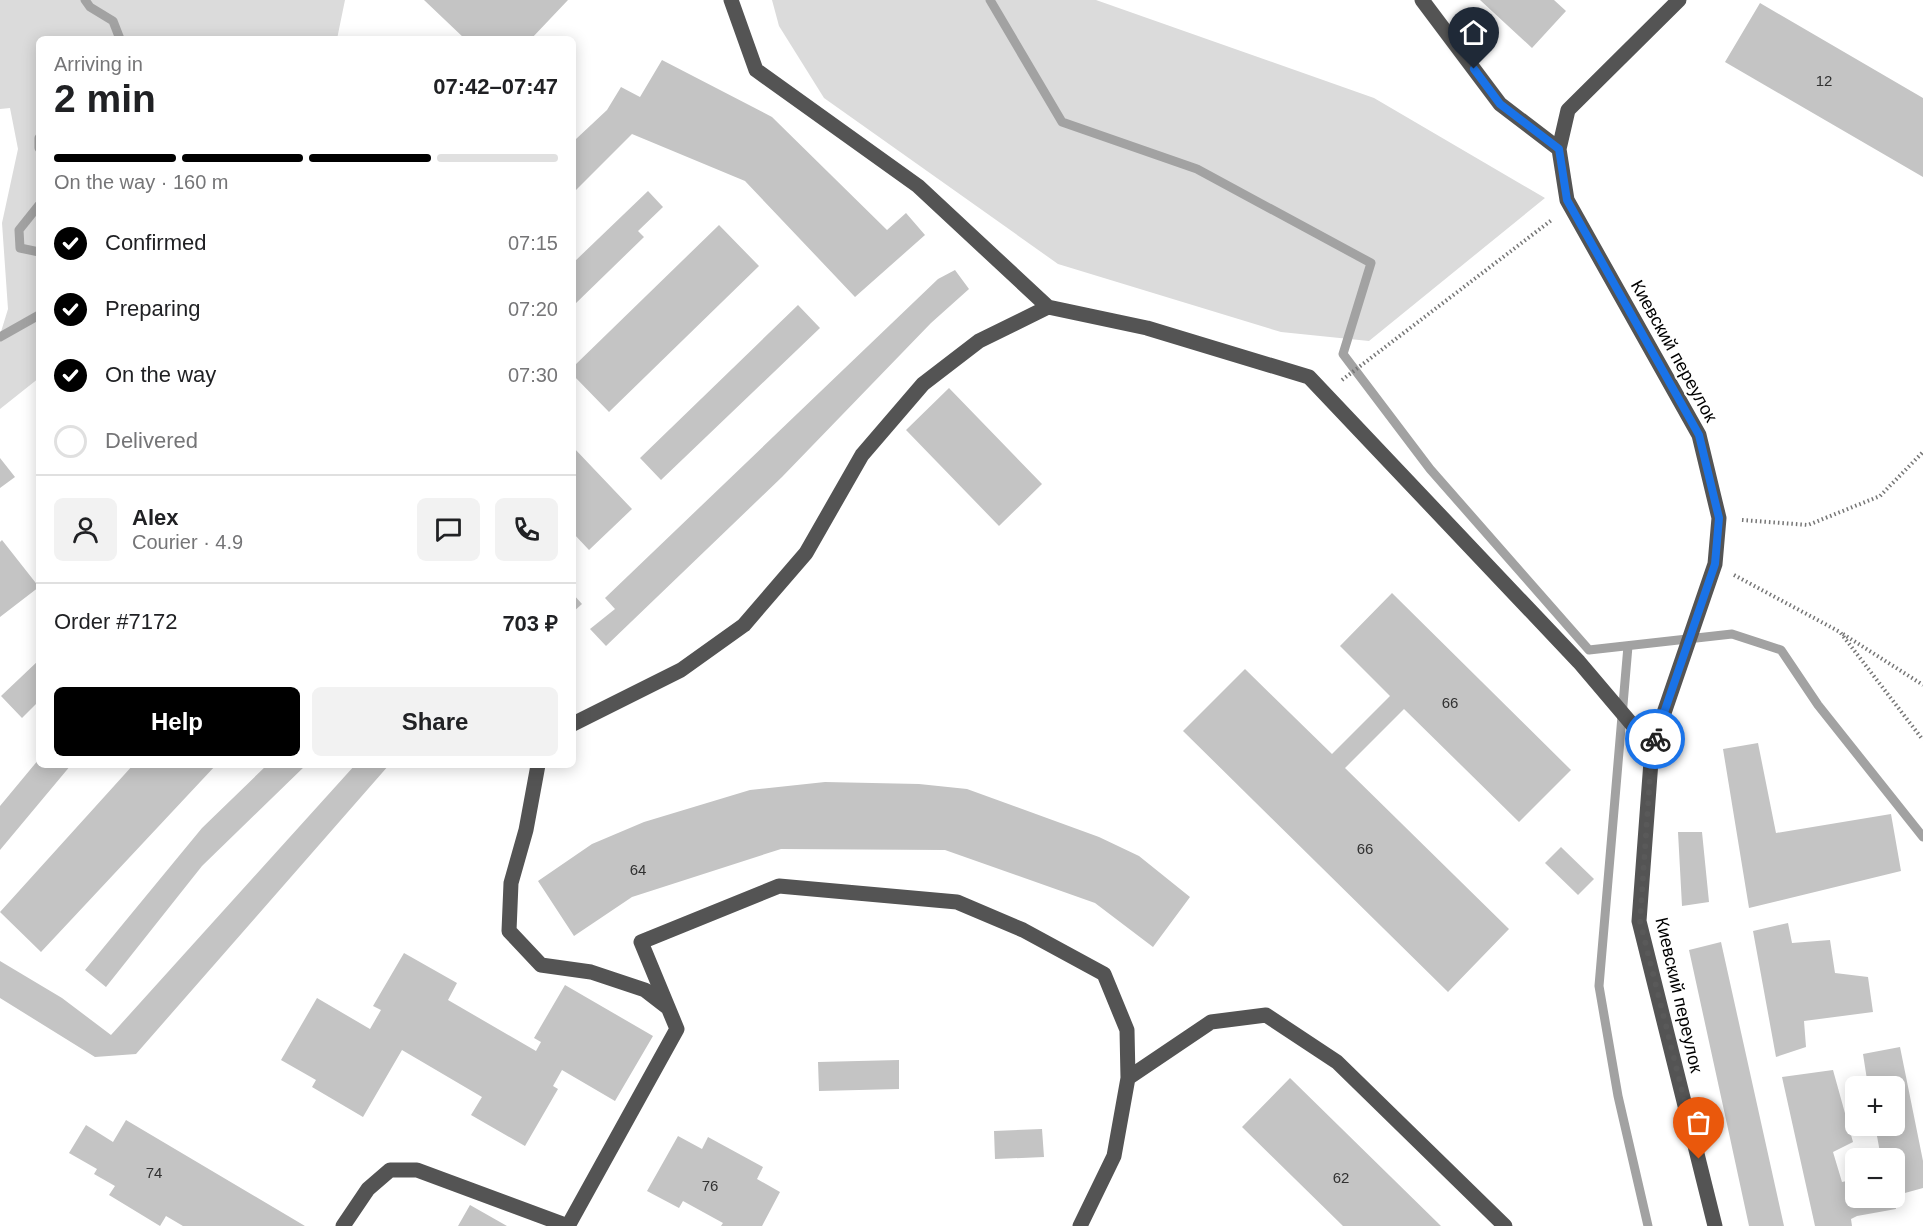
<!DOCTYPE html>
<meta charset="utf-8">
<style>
body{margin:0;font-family:Arial,sans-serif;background:#f2f2f2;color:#202124;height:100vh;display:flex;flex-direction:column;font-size:22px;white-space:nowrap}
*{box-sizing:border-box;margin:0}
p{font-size:20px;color:#757577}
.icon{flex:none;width:33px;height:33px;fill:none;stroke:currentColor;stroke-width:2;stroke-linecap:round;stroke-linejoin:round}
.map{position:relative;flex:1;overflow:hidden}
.sheet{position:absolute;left:36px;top:36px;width:540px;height:732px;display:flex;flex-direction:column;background:#fff;border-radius:9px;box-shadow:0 3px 15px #0003}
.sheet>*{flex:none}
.fabs{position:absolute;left:1845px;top:1076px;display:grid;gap:12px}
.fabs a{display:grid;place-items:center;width:60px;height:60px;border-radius:9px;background:#fff;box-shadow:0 3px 15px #0003;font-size:30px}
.pin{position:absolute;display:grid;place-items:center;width:51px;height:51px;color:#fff;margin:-62px -26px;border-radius:50% 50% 50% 0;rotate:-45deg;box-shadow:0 0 6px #0007}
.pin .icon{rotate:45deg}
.courier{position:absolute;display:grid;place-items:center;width:60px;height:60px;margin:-30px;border:4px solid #1a73e8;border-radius:50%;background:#fff;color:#222;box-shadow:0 2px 8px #0007}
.overview em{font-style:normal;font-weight:700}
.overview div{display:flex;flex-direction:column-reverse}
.overview{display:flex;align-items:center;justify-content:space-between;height:102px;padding:0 18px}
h1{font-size:39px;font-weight:700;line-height:45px}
.bar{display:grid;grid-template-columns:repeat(4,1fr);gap:9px 6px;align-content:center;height:72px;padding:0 18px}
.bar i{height:8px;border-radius:4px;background:#e0e0e0}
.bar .on{background:#000}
.bar p{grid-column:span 4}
.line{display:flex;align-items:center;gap:15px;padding:0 18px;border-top:2px solid #e0e0e0}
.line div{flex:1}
.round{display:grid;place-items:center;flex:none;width:63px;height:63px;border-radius:9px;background:#f2f2f2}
ol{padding:0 18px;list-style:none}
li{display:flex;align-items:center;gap:18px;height:66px}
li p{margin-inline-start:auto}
li .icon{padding:6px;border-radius:50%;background:#000;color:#fff;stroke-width:4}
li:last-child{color:#757577}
li i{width:33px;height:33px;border:3px solid #e0e0e0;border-radius:50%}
.action{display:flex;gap:12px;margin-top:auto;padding:12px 18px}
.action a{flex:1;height:69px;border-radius:9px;background:#000;color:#fff;font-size:24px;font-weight:700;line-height:69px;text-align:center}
.action a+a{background:#f2f2f2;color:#202124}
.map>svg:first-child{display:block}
.green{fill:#dbdbdb}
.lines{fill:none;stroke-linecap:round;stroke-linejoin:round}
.stream{stroke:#a2a2a2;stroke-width:9}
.building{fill:#c4c4c4}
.path{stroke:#767676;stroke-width:4;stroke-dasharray:1.5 3;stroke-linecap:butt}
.minor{stroke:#545454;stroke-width:15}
.done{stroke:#595959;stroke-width:6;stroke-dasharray:0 10.8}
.route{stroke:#1a73e8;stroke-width:8}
.labels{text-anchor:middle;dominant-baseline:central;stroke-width:4.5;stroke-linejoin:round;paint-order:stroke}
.number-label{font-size:15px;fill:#313131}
.street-label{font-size:18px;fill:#000;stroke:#fff}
</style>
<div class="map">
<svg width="1923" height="1226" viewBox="0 0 1923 1226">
<rect width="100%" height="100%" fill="#fff"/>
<path class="green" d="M0,0H345L337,39H39V378L0,409V335L8,309L2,223L18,149L10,108L0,109Z
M772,0H1096L1374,98L1545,198L1369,341L1281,332L1058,264L824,98L779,26Z"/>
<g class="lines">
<path class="stream" d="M85,0L90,7L113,21L120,39
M990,0L1062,122L1197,169L1371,263L1343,354L1430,469L1589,650L1732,634L1781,650L1818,705L1923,837
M39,138V148
M39,205L19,230L20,248L39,252
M0,337L39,315
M1628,646L1599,986L1618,1096L1648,1226"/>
</g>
<path class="building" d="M424,0H568L531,39H465Z
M1480,0H1554L1566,11L1532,48Z
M1760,3L1923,98V177L1725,62Z
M662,60L772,117L887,230L906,213L925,235L855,297L745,181L632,134L573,193V134L576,139L607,110L621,87L640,97Z
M648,191L663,207L638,231L644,237L573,306V263Z
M719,225L759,266L609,412L573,375V367Z
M955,270L969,289L931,323L782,477L606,646L590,629L615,609L605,598L938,279Z
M798,305L820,328L661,480L640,458Z
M949,388L1042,484L999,526L906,430Z
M573,447L632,509L589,550L573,533Z
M0,458L15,477L0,488Z
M2,540L39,587L0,617V542Z
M1392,593L1571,770L1519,822L1404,709L1345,768L1509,929L1448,992L1183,731L1245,669L1332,754L1390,696L1340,646Z
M573,594L582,604L573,612Z
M39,660V701L22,718L1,696Z
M1758,743L1776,833L1891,814L1901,871L1749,908L1723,749Z
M39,759V765H71L0,850V806Z
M133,765H216L41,952L0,912Z
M267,765H306L202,866L106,987L85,970L202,828Z
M355,765H389L136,1054L95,1057L0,998V961L62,998L111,1035Z
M825,782L919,784L967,789L1099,837L1139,856L1190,897L1153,947L1095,903L945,850L781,849L632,897L574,936L538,881L592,844L644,822L750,790Z
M1678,832H1702L1709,902L1682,906Z
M1561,847L1594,879L1578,895L1545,863Z
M1788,923L1792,943L1830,940L1835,973L1868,977L1873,1012L1804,1021L1806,1047L1776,1057L1753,931Z
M1721,942L1784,1226H1749L1730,1138L1689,950Z
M404,953L457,983L448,1000L536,1051L541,1042L534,1038L565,985L653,1036L615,1101L562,1070L553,1086L558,1089L525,1146L471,1115L482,1097L402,1050L363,1117L312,1087L316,1080L281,1060L317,998L370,1029L381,1010L373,1006Z
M1900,1047L1923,1161V1188L1894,1196V1158H1881L1875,1125H1894V1086H1868L1863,1054Z
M899,1060V1089L819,1091L818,1062Z
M1833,1070L1853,1142L1833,1152L1842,1182L1856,1179V1197H1894L1896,1209L1857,1216L1851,1219L1852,1226H1815L1782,1077Z
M1290,1078L1441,1226H1343L1242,1127Z
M126,1120L305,1226H183L166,1216L160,1226L109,1195L115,1186L94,1174L97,1169L69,1153L86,1125L113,1142Z
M1042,1129L1044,1157L995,1159L994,1131Z
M678,1136L702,1149L708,1137L763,1167L757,1179L780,1192L762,1226H721L723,1223L683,1201L679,1208L647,1191Z
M470,1205L507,1226H458Z"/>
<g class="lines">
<path class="path" d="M1342,380L1553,219
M1742,520L1808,525L1880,496L1923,452
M1734,575L1840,632L1923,740
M1843,634L1923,685"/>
<path class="minor" d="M731,0L756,70L918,186L1048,307L1147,328L1309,377L1579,662L1652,748
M1422,0L1500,104L1559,149
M1679,0L1568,110L1559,149L1567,200L1699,435L1719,518L1715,564L1652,748L1639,921L1715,1226
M573,724L681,670L744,625L806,553L862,455L923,384L979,341L1048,307
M538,765L526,830L511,883L509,931L541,965L591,972L645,990L667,1007
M1128,1078L1211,1022L1266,1015L1337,1062L1505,1226
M343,1226L368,1189L390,1170H417L568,1226
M568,1226L677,1029L641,942L779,886L957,902L1023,930L1104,974L1127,1030L1128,1078L1114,1156L1080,1226"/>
</g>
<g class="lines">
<path class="done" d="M1655,739L1652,748L1640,921L1699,1159"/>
<path class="route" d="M1474,69L1500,104L1559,149L1567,200L1699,435L1719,518L1715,564L1655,739"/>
</g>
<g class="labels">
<g class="number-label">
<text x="1824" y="80">12</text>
<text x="1450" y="702">66</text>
<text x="1365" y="848">66</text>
<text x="638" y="869">64</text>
<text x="154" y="1172">74</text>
<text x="1341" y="1177">62</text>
<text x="710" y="1185">76</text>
</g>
<g class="street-label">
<text transform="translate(1674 351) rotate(61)">Киевский переулок</text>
<text transform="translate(1679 995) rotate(77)">Киевский переулок</text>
</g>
</g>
</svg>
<div class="fabs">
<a>+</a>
<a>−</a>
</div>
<div class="pin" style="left:1699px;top:1159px;background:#ea580c"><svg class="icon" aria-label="bag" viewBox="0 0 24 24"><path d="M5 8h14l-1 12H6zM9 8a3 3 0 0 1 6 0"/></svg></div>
<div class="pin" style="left:1474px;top:69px;background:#1f2937"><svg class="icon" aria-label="home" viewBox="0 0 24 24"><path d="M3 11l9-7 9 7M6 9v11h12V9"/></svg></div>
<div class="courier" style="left:1655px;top:739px"><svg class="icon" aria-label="bike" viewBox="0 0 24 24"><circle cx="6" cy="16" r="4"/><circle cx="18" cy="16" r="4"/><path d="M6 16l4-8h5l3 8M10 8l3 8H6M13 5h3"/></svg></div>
<section class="sheet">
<div class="overview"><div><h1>2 min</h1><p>Arriving in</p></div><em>07:42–07:47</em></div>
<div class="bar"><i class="on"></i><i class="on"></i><i class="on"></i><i></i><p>On the way · 160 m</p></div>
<ol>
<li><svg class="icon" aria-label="check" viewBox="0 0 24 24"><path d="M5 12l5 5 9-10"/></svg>Confirmed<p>07:15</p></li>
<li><svg class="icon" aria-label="check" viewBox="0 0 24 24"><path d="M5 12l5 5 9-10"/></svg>Preparing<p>07:20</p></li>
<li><svg class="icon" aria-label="check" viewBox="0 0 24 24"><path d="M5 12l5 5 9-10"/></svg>On the way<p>07:30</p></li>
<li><i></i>Delivered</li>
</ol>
<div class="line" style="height:108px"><a class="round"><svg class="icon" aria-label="person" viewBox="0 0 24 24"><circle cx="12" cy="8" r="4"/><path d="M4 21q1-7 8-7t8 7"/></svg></a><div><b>Alex</b><p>Courier · 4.9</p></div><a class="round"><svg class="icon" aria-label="chat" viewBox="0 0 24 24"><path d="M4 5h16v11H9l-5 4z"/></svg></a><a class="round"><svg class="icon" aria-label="phone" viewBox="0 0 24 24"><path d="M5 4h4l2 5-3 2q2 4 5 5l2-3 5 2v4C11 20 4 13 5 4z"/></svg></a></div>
<div class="line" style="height:78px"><div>Order #7172</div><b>703 ₽</b></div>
<div class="action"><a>Help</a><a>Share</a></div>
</section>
</div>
